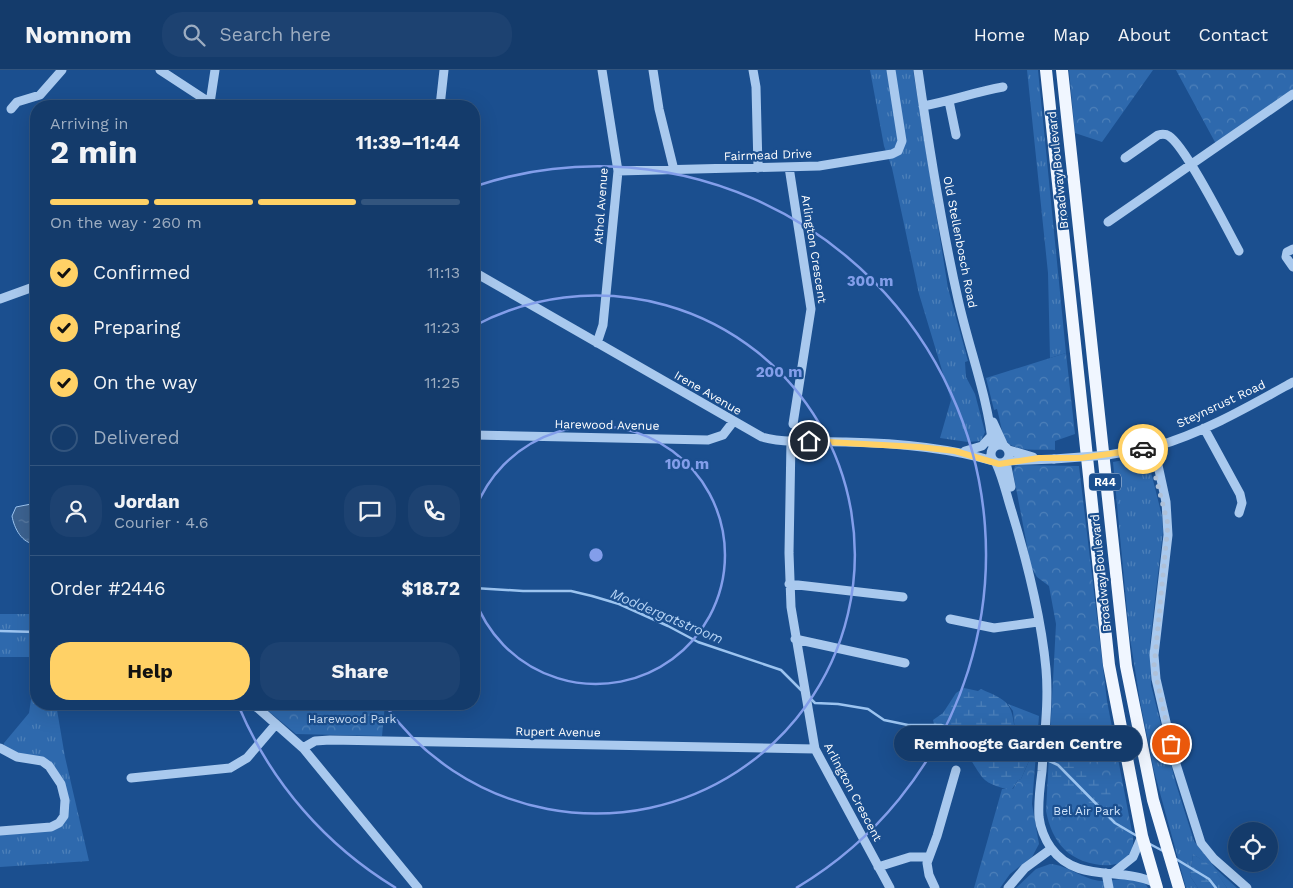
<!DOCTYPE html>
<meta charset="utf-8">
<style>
body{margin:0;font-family:"Work Sans",sans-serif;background:#1d4271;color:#f1f3f6;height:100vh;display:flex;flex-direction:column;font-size:19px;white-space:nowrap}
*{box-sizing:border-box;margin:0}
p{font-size:16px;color:#9dadc1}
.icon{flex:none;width:28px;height:28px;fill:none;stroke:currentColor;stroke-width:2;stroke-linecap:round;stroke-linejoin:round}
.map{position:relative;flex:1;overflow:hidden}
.drawer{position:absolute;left:30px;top:30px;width:450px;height:610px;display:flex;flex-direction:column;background:#143b6b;border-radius:20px;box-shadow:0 5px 20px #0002,0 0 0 1px #33557e}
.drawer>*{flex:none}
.fabs{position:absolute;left:1228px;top:752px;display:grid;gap:10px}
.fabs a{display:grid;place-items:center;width:50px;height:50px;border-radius:50%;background:#143b6b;box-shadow:0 5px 20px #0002,0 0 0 1px #33557e;font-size:25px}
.pin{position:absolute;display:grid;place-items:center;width:42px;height:42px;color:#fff;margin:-21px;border:2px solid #fff;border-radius:50%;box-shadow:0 1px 5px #0007}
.courier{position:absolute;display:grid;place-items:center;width:50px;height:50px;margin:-25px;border:4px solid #ffd166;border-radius:50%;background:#fff;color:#222;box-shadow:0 1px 6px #0007}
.bubble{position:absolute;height:35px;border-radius:18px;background:#143b6b;box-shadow:0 5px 20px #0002,0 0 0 1px #33557e;font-size:16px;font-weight:700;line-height:35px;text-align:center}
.head em{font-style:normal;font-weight:700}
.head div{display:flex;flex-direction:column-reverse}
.head{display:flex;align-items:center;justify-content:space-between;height:85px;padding:0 20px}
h1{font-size:32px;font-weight:700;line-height:38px}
.bar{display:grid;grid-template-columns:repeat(4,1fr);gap:8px 5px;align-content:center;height:60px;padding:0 20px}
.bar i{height:6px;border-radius:4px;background:#33557e}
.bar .active{background:#ffd166}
.bar p{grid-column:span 4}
.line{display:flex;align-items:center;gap:12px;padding:0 20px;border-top:1px solid #33557e}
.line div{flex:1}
.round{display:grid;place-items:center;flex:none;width:52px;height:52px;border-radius:20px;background:#1d4271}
ol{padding:0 20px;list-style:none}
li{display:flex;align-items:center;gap:15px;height:55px}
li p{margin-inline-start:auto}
li .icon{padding:5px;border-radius:50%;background:#ffd166;color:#111;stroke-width:4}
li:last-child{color:#9dadc1}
li i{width:28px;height:28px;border:2px solid #33557e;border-radius:50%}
.cta{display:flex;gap:10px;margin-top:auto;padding:10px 20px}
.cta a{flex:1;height:58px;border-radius:20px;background:#ffd166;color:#111;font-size:20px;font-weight:700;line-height:58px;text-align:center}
.cta a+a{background:#1d4271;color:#f1f3f6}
header{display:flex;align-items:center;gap:30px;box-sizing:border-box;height:70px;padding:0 25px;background:#143b6b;border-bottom:1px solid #33557e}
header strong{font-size:24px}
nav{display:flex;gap:28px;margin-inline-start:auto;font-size:18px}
.search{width:350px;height:45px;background:#1d4271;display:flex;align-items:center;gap:12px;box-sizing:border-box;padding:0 18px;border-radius:20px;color:#9dadc1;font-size:19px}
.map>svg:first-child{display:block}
.grass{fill:url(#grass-tufts)}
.forest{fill:url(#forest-crowns)}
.wetland{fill:url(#wetland-marsh)}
.water{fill:url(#water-ripples);stroke:#9cc4f0}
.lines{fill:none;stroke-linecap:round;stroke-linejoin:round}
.stream{stroke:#9cc4f0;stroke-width:2.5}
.minor{stroke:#a9c9ee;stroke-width:9}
.major{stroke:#f0f6ff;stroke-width:12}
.minor-bridge{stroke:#a9c9ee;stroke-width:9}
.done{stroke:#afc1d8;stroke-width:5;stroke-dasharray:0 9}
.route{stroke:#ffd166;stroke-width:6}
.ring{fill:none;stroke:#839eea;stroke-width:2.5}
.labels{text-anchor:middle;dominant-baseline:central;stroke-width:4.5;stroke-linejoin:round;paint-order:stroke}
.shield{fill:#1b4f8f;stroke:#bbcadd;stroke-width:1}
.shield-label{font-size:11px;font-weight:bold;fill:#fff}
.street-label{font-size:12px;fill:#fff;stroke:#1b4f8f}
.park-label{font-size:12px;fill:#cfe3fa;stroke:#1b4f8f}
.water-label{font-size:14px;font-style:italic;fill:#b5d3f5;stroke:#1b4f8f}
.centre{fill:#839eea;stroke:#1b4f8f;stroke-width:2.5}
.ring-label{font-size:15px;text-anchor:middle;font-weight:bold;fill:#839eea;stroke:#1b4f8f;stroke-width:4.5;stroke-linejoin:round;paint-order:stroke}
</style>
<header>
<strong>Nomnom</strong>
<div class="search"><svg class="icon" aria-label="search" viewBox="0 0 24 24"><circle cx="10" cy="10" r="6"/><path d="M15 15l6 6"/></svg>Search here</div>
<nav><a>Home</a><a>Map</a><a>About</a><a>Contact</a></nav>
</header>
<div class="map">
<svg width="1293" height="818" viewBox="0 0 1293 818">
<defs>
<pattern id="grass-tufts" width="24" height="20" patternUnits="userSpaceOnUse" patternTransform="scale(1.25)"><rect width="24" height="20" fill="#2e69ad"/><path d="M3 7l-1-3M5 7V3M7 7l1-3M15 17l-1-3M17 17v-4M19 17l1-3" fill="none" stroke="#4d80b9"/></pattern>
<pattern id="forest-crowns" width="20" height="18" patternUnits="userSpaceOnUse" patternTransform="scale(1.25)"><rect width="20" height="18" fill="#2e69ad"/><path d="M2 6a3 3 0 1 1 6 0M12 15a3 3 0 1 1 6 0" fill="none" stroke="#4d80b9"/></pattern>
<pattern id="wetland-marsh" width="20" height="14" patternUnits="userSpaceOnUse" patternTransform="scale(1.25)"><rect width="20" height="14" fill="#2e69ad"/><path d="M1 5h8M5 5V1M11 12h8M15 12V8" fill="none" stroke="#4d80b9"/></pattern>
<pattern id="water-ripples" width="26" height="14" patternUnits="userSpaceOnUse" patternTransform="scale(1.25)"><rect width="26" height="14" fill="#3c6290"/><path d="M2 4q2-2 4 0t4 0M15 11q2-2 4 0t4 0" fill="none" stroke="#597aa1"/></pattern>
</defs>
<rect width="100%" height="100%" fill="#1b4f8f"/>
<path class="grass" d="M870,0H913L948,218L968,291L965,292L966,307L975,324L985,362L981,371L968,372L940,368L951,330L919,224L892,98L884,76Z
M1027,0H1038L1066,283L1050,288L1048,203Z
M1141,385L1148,390L1162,446L1163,461L1150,573L1151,615L1176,714L1194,771L1216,799L1237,818H1227L1214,799L1193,784L1190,806L1198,818H1186L1154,701L1140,631L1129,562L1113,392L1134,388V386Z
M0,544H36V587H0Z
M36,596V634H56L65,687L89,791L0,797V761L57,755L65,730L49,696L3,679L4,673L29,643Z"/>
<path class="forest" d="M1069,0H1153L1102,72L1075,63Z
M1176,0H1293V20L1216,74Z
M1066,283L1075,364L1055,371V380C1043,379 1013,383 1006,370C1001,362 1000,349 997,339L994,340L986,308Z
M1019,395L1079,396L1107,631L1133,767C1136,807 1084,798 1065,780C1054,769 1049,756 1046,741L1056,554L1049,516L1037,507L1031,497L1013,402L1015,396Z
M260,634H385L382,666L296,664Z
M1008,634L1039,646L1032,734L1039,774L1032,787L1010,804L1000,818H974L1002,719H1013L1018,710L1021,709L1033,682L1031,674L1015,662L1013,641Z
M1050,794C1068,795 1083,810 1102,811C1117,812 1139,800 1148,818H1016L1036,799Z"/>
<path class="wetland" d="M964,618L978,621L981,619C1008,631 1012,632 1015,662L1031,674L1033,682L1021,709L1018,710L1011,721C1003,717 989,716 982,707C964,683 976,683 940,680L933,650L943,643L956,623Z
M1061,681L1067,682L1089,701L1111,713L1109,719L1112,729L1103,744C1081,738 1067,727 1052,710L1055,682Z
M1193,784L1214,798L1227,818H1198L1190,806Z"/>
<path class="water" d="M36,433V474C22,474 14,458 12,446L16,437Z"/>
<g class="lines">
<path class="stream" d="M474,518L523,521H571L592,526L619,534L668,556L698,572L781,600L801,620
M0,561L36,562
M809,627L815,633L838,634L868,639L884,650L908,655H941L1017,676L1038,686
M1047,690L1058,695L1115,753L1137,766
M1148,773L1163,781
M1176,789L1209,809L1216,818"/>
<path class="minor" d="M160,0L215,36
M653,0L659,39L674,100
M753,0L756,17L758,98
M918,0C929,77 941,154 958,229C969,279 988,327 993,378
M949,31L956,65
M210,33L215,0
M440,36L444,0
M923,36C950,31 975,22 1003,17
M11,39L17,32L40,25L62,0
M1125,88L1158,65C1162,64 1166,64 1169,66C1186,77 1227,159 1239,181
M789,97L811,239L793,354
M618,101L819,96L892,84L898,81L902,71L891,0
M1108,152L1293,24
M1293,179L1287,182L1286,187L1293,197
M474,202L762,367C789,374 819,371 846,372C896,373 946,377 993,391
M0,229L36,216
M597,273L603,255L618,101L602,0
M993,352L1004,376
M1204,358L1240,424L1242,433L1239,443
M474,365L708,370L723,365L733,352
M791,371L789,483L791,537L815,679L890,818
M991 384a9 9 0 1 1 18 0a9 9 0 1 1-18 0Z
M1154,377L1166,432L1168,465L1154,585L1156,609L1175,691L1201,773L1214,789L1247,818
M1009,380L1033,387
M965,381L982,376L992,365
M1108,385C1123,382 1139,381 1154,377C1203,363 1248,337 1293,312
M1007,391L1054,389
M1006,392L1011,417
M996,393C1003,408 1006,423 1011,439C1027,491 1041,545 1046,599C1049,633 1044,667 1042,701C1040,716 1038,732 1039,747C1040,757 1045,770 1051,778C1077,814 1121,796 1155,813
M789,514L903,527
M950,549L994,558L1038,552
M795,569L905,593
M253,634L303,678L418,818
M0,678L17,687L42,691L49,696L61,714L65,730L64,746L59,753L51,757L0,761
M303,678L315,671L330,670L815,679
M131,708L230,698L247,688L276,654
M878,797L910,787H928
M1106,803L1109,818
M1113,803L1133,787L1142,766
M935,818L929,805L927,793L937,766L956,700
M1008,818L1025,798L1051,779"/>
<path class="major" d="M1046,0L1109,595L1142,766L1157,818
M1062,0L1126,596L1153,730L1179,818"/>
<path class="minor-bridge" d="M1054,389L1108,385"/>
</g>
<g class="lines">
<path class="done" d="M1143,379L1148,378L1168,454L1154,597L1171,674"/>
<path class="route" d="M809,371L919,377L955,381L999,394L1039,388H1081L1143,379"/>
</g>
<g class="ring">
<path d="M474 443A129 129 0 1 1 474 527"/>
<path d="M474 256A259 259 0 1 1 385 635"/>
<path d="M396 818A388 388 0 0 1 239 637M476 116A388 388 0 0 1 796 818"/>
</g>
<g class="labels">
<rect class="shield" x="1089" y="403.5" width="32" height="17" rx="4"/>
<g class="shield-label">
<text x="1105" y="412">R44</text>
</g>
<g class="street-label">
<text transform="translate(768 85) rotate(-2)">Fairmead Drive</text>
<text transform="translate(1058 100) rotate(-96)">Broadway Boulevard</text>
<text transform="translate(601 136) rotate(-86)">Athol Avenue</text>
<text transform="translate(960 172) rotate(79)">Old Stellenbosch Road</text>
<text transform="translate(814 179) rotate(81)">Arlington Crescent</text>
<text transform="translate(708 323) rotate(30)">Irene Avenue</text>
<text transform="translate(1221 334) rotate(-25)">Steynsrust Road</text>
<text transform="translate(607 355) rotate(1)">Harewood Avenue</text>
<text transform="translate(1101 503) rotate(-96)">Broadway Boulevard</text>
<text transform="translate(558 662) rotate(1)">Rupert Avenue</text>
<text transform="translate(853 722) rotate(62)">Arlington Crescent</text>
</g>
<g class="park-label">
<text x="352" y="649">Harewood Park</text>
<text x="1087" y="741">Bel Air Park</text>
</g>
<g class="water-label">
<text transform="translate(667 546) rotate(23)">Moddergatstroom</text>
</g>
</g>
<circle cx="596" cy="485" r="8" class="centre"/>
<g class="ring-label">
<text x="870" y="216">300 m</text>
<text x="779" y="307">200 m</text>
<text x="687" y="399">100 m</text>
</g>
</svg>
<div class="fabs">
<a><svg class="icon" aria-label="locate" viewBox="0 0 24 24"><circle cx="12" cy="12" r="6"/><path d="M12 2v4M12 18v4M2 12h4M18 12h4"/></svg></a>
</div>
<div class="pin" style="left:1171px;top:674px;background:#ea580c"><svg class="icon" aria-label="bag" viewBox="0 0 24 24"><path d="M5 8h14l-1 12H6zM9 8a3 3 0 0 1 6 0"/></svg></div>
<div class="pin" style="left:809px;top:371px;background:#1f2937"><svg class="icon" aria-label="home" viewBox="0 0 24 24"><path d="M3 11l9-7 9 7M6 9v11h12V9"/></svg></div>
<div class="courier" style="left:1143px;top:379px"><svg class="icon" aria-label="car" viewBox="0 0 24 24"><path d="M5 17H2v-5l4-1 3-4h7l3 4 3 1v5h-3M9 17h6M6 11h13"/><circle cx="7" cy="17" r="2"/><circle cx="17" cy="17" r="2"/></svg></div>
<div class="bubble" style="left:894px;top:656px;width:248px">Remhoogte Garden Centre</div>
<section class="drawer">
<div class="head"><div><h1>2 min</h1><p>Arriving in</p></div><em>11:39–11:44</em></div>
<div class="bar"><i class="active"></i><i class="active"></i><i class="active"></i><i></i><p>On the way · 260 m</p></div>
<ol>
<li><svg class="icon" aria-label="check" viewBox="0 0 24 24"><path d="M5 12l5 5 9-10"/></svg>Confirmed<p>11:13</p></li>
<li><svg class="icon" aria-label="check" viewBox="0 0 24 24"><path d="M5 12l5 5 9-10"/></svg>Preparing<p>11:23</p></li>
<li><svg class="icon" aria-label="check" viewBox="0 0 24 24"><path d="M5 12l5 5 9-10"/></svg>On the way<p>11:25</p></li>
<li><i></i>Delivered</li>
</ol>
<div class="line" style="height:90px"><a class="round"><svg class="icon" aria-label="person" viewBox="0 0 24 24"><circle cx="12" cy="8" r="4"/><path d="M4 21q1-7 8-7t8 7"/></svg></a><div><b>Jordan</b><p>Courier · 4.6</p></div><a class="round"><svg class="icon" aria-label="chat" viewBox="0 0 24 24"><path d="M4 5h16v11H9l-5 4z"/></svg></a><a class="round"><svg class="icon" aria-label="phone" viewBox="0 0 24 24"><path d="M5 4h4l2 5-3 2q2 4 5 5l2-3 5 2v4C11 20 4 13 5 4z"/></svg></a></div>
<div class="line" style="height:65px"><div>Order #2446</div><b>$18.72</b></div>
<div class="cta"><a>Help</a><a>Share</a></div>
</section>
</div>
